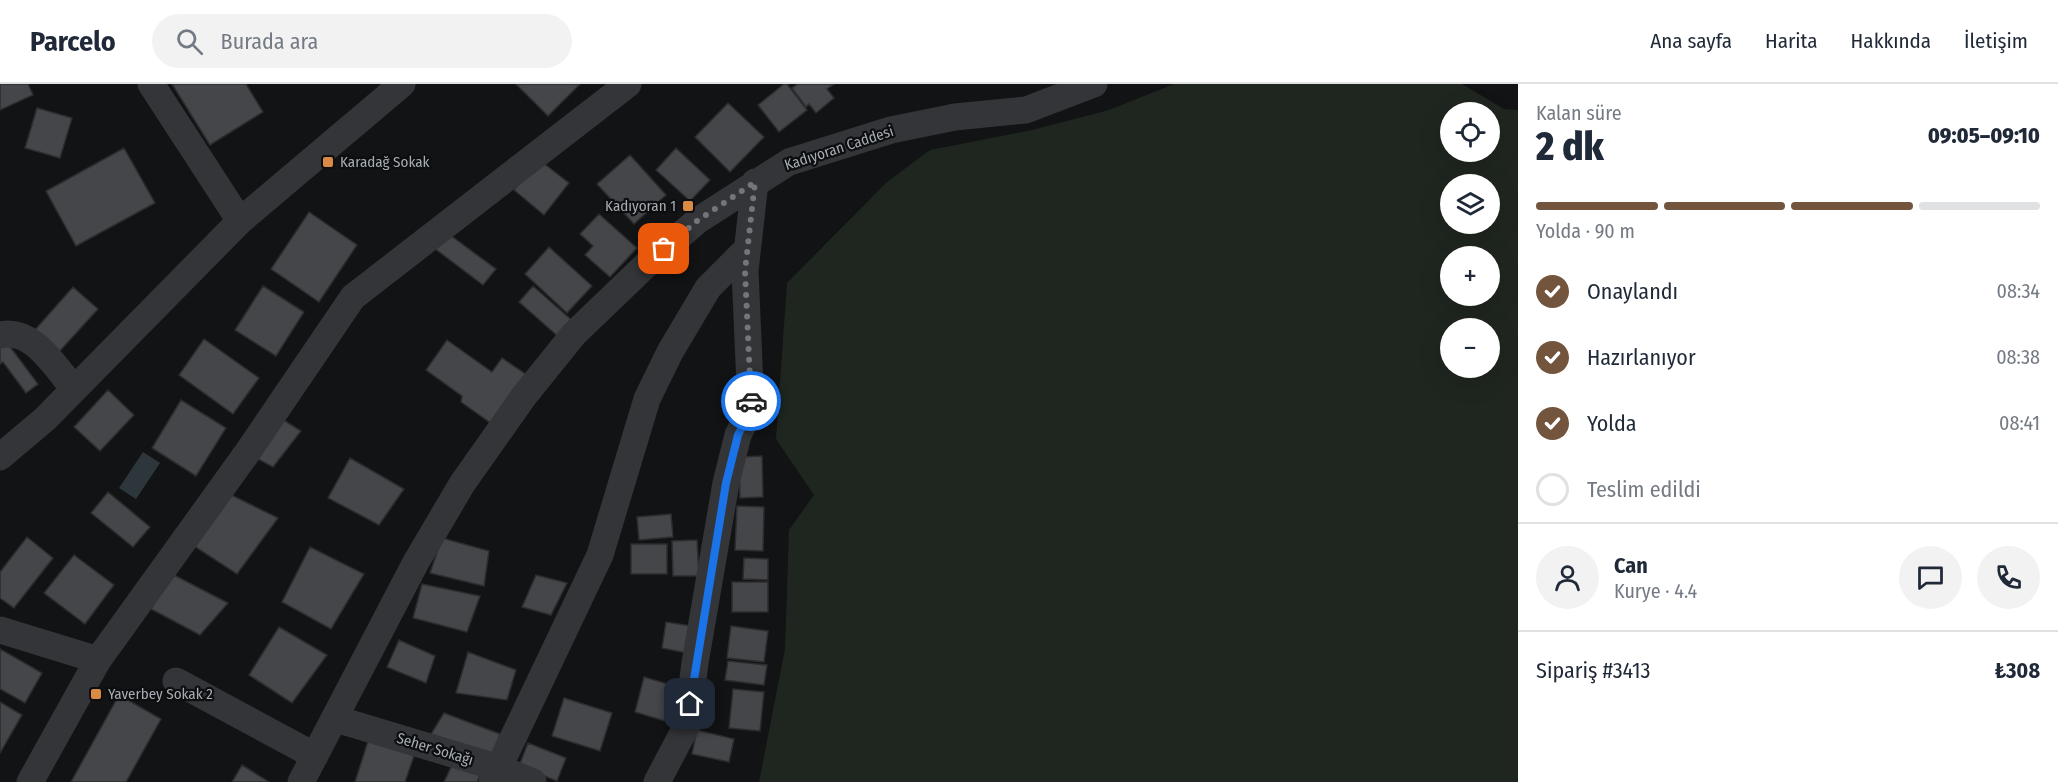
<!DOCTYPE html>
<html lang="tr">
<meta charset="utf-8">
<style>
body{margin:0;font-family:"Fira Sans Condensed",sans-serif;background:#f2f2f3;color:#1f2937;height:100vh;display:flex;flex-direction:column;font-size:22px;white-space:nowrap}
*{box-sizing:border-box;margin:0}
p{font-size:20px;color:#747a83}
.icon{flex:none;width:33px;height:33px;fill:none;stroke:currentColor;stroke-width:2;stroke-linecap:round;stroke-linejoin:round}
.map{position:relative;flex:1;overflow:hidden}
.panel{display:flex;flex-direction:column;background:#fff;width:540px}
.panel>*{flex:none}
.controls{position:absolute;left:1440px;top:18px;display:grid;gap:12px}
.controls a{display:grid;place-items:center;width:60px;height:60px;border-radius:50%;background:#fff;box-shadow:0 6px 24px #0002;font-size:30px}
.pin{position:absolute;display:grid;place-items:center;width:51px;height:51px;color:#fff;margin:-26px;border-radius:12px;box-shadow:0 3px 9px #0006}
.courier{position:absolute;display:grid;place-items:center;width:60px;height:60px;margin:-30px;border:4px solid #1a73e8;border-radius:50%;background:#fff;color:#222;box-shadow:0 2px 8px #0007}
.head em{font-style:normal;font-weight:800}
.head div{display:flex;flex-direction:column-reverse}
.head{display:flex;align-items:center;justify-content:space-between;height:102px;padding:0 18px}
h1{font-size:39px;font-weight:800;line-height:45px}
.bar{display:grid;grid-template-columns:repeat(4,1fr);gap:9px 6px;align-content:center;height:72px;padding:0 18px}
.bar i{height:8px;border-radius:4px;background:#e0e1e3}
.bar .selected{background:#73553d}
.bar p{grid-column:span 4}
.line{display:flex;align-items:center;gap:15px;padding:0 18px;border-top:2px solid #e0e1e3}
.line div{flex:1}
.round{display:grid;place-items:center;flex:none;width:63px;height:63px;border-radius:32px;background:#f2f2f3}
ol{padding:0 18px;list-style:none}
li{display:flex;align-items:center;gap:18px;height:66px}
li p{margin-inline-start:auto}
li .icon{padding:6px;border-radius:50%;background:#73553d;color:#fff;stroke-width:4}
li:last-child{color:#747a83}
li i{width:33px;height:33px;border:3px solid #e0e1e3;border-radius:50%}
header{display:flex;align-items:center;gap:36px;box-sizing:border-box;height:84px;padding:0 30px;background:#fff;border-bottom:2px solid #e0e1e3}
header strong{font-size:28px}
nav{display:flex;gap:33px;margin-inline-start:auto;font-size:21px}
.search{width:420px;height:54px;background:#f2f2f3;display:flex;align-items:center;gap:15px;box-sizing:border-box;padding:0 21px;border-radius:33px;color:#747a83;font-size:22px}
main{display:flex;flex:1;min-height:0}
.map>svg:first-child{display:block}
.green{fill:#1f261f;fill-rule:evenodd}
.water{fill:#2d373b}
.building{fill:#444649;stroke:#2d2d2f;stroke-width:1.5}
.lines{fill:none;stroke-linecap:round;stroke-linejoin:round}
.minor{stroke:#343538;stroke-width:27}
.done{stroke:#72767b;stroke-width:6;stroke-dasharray:0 10.8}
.route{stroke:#1a73e8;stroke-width:8}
.poi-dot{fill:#da8a44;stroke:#0d0e0f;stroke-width:2}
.labels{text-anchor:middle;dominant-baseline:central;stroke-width:4.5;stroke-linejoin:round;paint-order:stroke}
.street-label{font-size:15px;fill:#a6acb2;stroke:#0d0e0f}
.poi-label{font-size:15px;fill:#a6acb2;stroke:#0d0e0f;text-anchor:start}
</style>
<header>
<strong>Parcelo</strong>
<div class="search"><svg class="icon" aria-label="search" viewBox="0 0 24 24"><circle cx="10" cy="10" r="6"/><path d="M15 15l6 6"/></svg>Burada ara</div>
<nav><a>Ana sayfa</a><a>Harita</a><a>Hakkında</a><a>İletişim</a></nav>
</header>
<main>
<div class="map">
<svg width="1518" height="698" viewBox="0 0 1518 698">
<rect width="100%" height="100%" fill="#121314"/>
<path class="green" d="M1174,0H1462L1504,25L1518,26V698H759L785,565L789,446L814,411L776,355L787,199L887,98L930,66L1032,46L1109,26ZM1450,28H1490V68H1450ZM1450,100H1490V140H1450ZM1450,172H1490V212H1450ZM1450,244H1490V284H1450Z"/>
<path class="water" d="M143,368L160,379L136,415L119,404Z"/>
<path class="building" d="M0,0H28L33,11L0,26Z
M172,0H246L263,28L210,61Z
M516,0H580L548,32Z
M784,0H787L807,26L779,48L758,21Z
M798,0H834L827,5L834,14L816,29L809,20L806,23L792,4Z
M728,19L764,53L730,88L695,53Z
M37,24L72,34L60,74L25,64Z
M124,64L155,119L76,162L46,107Z
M676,64L710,96L690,117L656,86Z
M630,71L666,111L634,140L597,100Z
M538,75L569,99L544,131L514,106Z
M309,128L357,161L319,218L271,185Z
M599,130L637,164L610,193L585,171L593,162L580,150Z
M446,148L496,185L483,201L434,164Z
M549,163L592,202L567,229L525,190Z
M263,202L304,228L276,272L235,246Z
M533,202L575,239L561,255L519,218Z
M73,203L98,225L58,269L34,247Z
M204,255L259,294L233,330L179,291Z
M447,256L492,288L502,274L527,291L492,340L461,318L462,312L426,286Z
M8,260L38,300L26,309L3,278L0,280V262Z
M108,306L134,331L100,367L74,343Z
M181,316L226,344L196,392L152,364Z
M274,330L301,347L273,383L247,369Z
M762,372L763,413L740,414L739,373Z
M350,374L404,405L379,441L328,414Z
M223,407L278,434L237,490L191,460Z
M108,408L150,443L133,463L91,429Z
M737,422L764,423L763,467L735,466Z
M671,430L673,453L639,456L637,433Z
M27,453L53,474L14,524L0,514V488Z
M442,454L489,467L484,502L430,489Z
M697,456L699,492H673L672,457Z
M631,460H667V490H631Z
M310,463L364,490L331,545L282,518Z
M74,471L114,501L85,540L44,509Z
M744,474L768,475V496L743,495Z
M172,490L228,519L200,551L151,525Z
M536,491L567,499L551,531L522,523Z
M732,498H768V528H732Z
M422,500L480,512L467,548L413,534Z
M666,538L692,542L687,569L662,564Z
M731,542L768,547L764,578L727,574Z
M279,543L327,571L292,619L249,591Z
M399,556L435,572L426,599L387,583Z
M0,565L42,589L25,619L0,605Z
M468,568L516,586L507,616L456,609Z
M728,577L767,581L764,601L725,596Z
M644,593L685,605L675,640L635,628Z
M733,605L764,608L760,647L729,644Z
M119,611L161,635L126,698H71Z
M564,614L612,629L600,667L552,652Z
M0,618L22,631L0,669Z
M444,629L500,650L492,672L431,650Z
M697,646L734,655L729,678L692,670Z
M369,654L415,669L405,698H355Z
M528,659L566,674L557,697L519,682Z
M454,677L481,689L477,698H444Z
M242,681L269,698H232Z"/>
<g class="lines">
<path class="minor" d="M151,0L240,137
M0,251C33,243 56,284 74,305
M0,373L45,335L240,137L402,0
M0,546L98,576
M176,597L315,672
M336,635L499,684L533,698
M30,698L98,576L247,369L353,213L628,0
M301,698L416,478L462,400L524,312L574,250L647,180L697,137L789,78L891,46L955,33L1026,26L1094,0
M492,698L600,471L647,315L670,268L708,204L747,165
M657,698L687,641L695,579L726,399L738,351L751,325L745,187L755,98"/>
</g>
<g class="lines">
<path class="done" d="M664,165L697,137L755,98L745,187L751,317"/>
<path class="route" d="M690,620L726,399L738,351L751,325V317"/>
</g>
<g class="poi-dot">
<rect x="322" y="72" width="12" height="12" rx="3"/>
<rect x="682" y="116" width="12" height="12" rx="3"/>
<rect x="90" y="604" width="12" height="12" rx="3"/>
</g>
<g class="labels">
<g class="street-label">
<text transform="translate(839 64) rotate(-18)">Kadıyoran Caddesi</text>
<text transform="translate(435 665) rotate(17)">Seher Sokağı</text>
</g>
<g class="poi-label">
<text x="340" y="78">Karadağ Sokak</text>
<text x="676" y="122" text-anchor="end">Kadıyoran 1</text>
<text x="108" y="610">Yaverbey Sokak 2</text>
</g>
</g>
</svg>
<div class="controls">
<a><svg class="icon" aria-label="locate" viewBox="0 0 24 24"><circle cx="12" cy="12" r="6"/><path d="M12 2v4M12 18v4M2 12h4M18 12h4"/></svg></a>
<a><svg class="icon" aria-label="layers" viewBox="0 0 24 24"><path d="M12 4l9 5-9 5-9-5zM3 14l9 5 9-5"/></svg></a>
<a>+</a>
<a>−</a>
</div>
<div class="pin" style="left:664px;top:165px;background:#ea580c"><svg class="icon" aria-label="bag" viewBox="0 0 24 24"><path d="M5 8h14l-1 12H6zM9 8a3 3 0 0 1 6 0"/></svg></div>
<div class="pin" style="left:690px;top:620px;background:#1f2937"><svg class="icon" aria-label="home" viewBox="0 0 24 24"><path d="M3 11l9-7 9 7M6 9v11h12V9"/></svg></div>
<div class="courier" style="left:751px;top:317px"><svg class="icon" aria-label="car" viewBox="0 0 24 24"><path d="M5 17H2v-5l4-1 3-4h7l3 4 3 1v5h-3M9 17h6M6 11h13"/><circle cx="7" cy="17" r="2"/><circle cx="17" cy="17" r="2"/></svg></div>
</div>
<section class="panel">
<div class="head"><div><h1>2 dk</h1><p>Kalan süre</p></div><em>09:05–09:10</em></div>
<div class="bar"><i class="selected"></i><i class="selected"></i><i class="selected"></i><i></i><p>Yolda · 90 m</p></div>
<ol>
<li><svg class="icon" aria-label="check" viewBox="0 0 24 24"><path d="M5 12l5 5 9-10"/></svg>Onaylandı<p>08:34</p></li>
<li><svg class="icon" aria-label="check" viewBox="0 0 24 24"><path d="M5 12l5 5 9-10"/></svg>Hazırlanıyor<p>08:38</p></li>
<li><svg class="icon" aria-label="check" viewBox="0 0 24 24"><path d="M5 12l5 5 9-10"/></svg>Yolda<p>08:41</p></li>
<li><i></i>Teslim edildi</li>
</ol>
<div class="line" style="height:108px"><a class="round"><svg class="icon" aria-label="person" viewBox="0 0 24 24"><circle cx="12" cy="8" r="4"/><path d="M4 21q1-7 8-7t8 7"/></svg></a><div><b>Can</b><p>Kurye · 4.4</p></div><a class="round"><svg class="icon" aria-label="chat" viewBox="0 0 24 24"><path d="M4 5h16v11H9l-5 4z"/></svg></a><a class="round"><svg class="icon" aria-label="phone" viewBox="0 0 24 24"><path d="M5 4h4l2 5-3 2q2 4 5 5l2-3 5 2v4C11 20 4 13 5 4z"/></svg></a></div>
<div class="line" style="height:78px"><div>Sipariş #3413</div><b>₺308</b></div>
</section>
</main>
